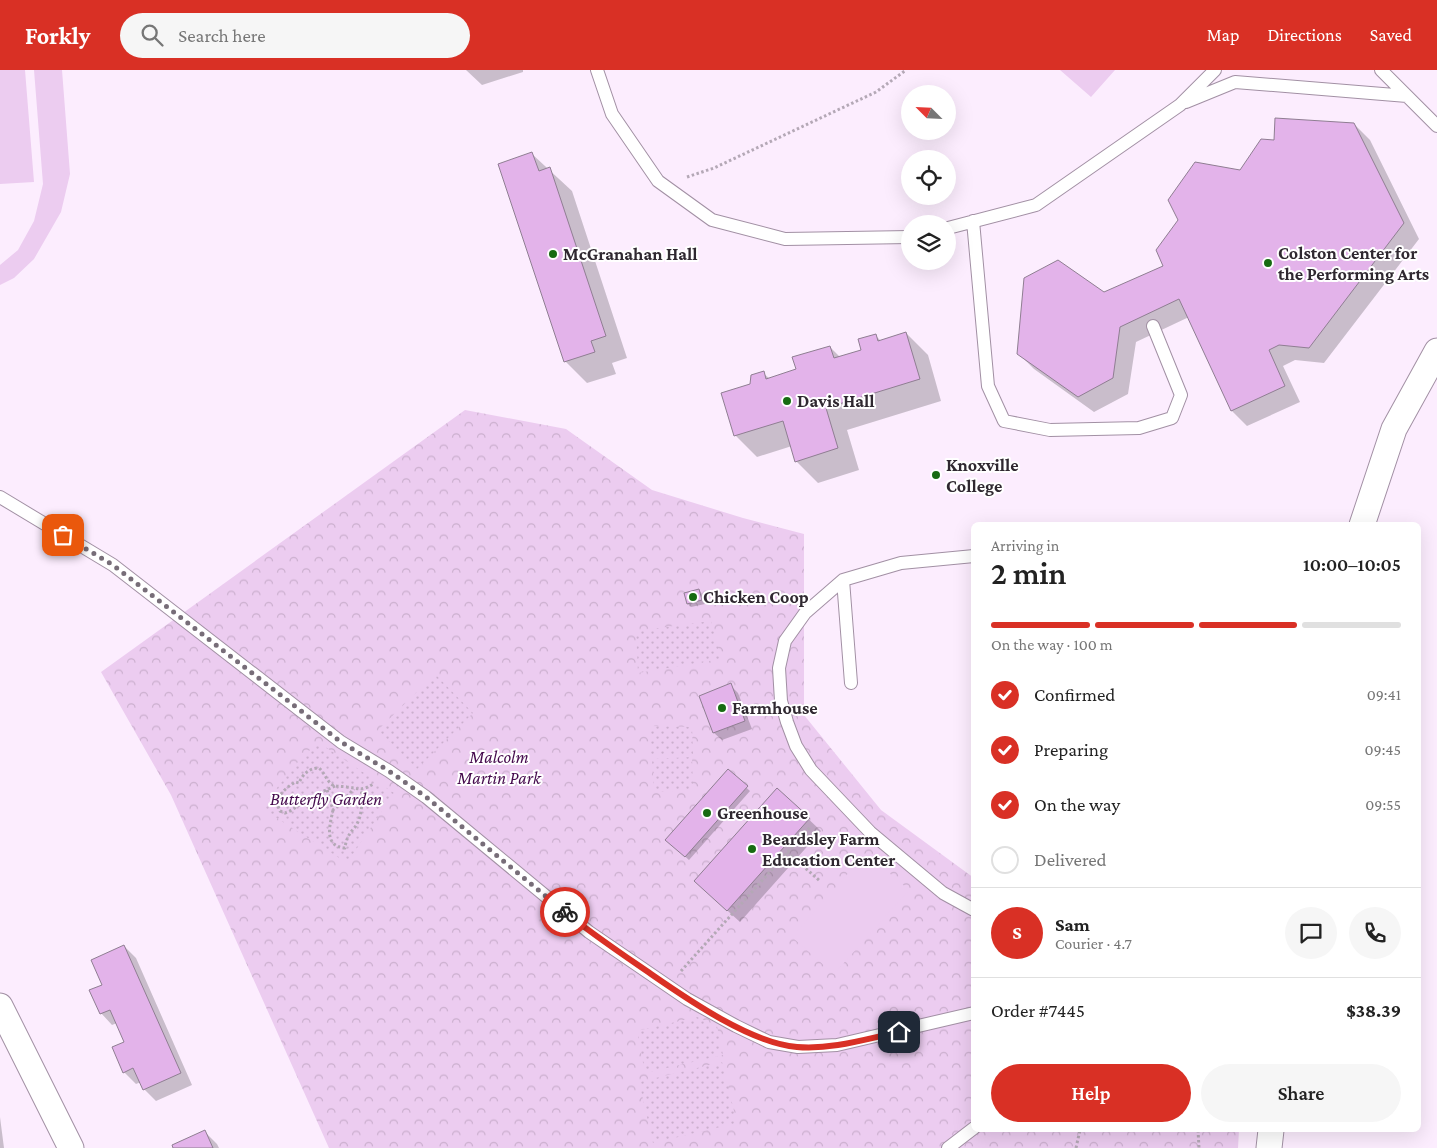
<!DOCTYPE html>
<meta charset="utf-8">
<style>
body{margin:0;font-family:"Crimson Pro",serif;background:#f6f6f6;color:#222;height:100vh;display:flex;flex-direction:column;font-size:19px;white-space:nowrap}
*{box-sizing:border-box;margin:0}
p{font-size:16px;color:#767676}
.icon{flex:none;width:28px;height:28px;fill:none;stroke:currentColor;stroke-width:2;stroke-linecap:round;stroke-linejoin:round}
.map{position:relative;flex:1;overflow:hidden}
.panel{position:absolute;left:971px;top:452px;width:450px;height:610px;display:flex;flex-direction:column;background:#fff;border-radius:8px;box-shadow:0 5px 20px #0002}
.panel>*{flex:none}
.needle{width:32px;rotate:294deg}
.tools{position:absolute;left:901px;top:15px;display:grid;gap:10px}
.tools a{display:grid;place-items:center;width:55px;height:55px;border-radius:50%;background:#fff;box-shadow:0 5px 20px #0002;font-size:25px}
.pin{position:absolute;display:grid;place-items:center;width:42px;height:42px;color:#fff;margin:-21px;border-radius:10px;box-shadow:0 2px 8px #0006}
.courier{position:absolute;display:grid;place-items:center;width:50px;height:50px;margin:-25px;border:4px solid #d93025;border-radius:50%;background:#fff;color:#222;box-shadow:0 1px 6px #0007}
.head em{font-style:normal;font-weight:600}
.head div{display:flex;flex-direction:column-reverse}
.head{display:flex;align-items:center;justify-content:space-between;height:85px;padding:0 20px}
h1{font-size:32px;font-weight:600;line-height:38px}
.bar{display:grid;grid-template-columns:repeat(4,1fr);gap:8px 5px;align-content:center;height:60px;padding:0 20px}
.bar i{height:6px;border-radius:4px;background:#e0e0e0}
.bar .on{background:#d93025}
.bar p{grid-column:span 4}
.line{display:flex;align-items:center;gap:12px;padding:0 20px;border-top:1px solid #e0e0e0}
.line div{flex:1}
.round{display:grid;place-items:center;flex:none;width:52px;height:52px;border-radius:26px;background:#f6f6f6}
ol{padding:0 20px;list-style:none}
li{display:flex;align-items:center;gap:15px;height:55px}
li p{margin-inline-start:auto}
li .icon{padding:5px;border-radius:50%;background:#d93025;color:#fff;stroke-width:4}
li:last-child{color:#767676}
li i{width:28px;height:28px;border:2px solid #e0e0e0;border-radius:50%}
.primary-button{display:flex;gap:10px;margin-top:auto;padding:10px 20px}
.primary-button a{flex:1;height:58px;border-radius:30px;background:#d93025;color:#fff;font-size:20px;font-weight:600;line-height:58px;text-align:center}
.primary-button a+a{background:#f6f6f6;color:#222}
header{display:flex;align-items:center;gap:30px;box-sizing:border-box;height:70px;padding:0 25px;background:#d93025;color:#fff}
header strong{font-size:24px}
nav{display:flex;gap:28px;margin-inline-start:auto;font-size:18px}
.search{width:350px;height:45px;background:#f6f6f6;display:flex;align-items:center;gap:12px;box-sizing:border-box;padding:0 18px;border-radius:28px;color:#767676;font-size:19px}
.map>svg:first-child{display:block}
.park{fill:url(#park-crowns)}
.garden{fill:url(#garden-dots)}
.pitch{fill:#ecccf0}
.shadow{fill:#0003}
.building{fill:#e3b3ea;stroke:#8f7e92}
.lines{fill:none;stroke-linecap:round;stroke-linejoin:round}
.lane-casing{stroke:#a290a4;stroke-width:14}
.street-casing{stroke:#a290a4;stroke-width:27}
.path{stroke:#b4a8b6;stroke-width:3;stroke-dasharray:2.5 2.5;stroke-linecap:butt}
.lane{stroke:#fff;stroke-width:12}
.street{stroke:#fff;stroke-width:25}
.done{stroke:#776d78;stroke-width:5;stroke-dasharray:0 9}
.route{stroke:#d93025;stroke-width:6}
.poi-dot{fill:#176b12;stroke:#fff;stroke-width:2}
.labels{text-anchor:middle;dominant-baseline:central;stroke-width:4;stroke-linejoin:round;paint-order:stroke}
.poi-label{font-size:18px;font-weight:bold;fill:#2f2830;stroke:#fff;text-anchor:start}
.park-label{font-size:18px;font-style:italic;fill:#450a4d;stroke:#fff}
</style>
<header>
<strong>Forkly</strong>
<div class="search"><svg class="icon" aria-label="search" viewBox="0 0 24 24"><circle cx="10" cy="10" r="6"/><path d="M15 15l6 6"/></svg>Search here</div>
<nav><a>Map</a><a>Directions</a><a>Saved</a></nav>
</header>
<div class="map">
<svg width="1437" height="1078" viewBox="0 0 1437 1078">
<defs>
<pattern id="park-crowns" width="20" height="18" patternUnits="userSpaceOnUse" patternTransform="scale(1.25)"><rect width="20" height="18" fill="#ecccf0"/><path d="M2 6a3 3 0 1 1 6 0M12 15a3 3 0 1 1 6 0" fill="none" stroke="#cbafce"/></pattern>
<pattern id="garden-dots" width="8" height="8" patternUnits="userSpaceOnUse" patternTransform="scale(1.25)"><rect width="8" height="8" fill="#ecccf0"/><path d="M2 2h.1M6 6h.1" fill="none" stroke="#cbafce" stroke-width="1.8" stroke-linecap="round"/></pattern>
</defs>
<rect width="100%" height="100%" fill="#fcedfe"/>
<path class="park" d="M465,340L566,359L652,420L743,448L804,464V645L881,740L974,808V1060H1239L1238,1078H329L171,725L101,602Z"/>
<path class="garden" d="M711,551L721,589L638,603L636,561Z
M435,604L473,643L417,699L378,660Z
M650,656L692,657L693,684L649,685Z
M318,672L394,723L347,793L261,738L296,694Z
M692,687L693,720L654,722L652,689Z
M697,947L717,956L723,985L645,1003L637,961Z
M722,992L737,1053L653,1073L639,1012Z"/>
<path class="pitch" d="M0,0H25L34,112L0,114Z
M34,0H62L70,104L61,142L34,189L14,208L0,215V195L18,180L34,151L43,114Z
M1060,0H1115L1091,27Z
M866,783L909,820L834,904L792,867Z"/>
<path class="shadow" d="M466,0H523V2L482,15Z
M1354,54L1370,70L1419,169L1324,293L1295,290L1283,296L1300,332L1247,356L1232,341L1189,247L1136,272L1128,324L1094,342L1034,299L1018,283L1104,223L1165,197L1241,101L1275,72Z
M532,84L572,121L627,288L612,293L616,304L587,313L565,291Z
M906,263L928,285L941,331L847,360L859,400L818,413L796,391L792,376L757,387L735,365L751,315L763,303L770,309L798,300L830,277L840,287L862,280L875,265L881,271Z
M699,520L702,524L705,534L691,537L688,534Z
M730,615L738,623L752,659L722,670L714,663L701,626Z
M728,701L750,721L689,790L667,770Z
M778,720L821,761L740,852L707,822Z
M124,876L136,888L192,1015L156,1031L144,1019L141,1012L136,1014L124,1002L126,973L117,953L112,955L101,943L104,916Z
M0,1047L4,1078H0Z
M205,1062L217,1074L219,1078H174Z"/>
<path class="building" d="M1275,48L1354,53L1404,153L1309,278L1279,275L1269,280L1285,316L1231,341L1179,229L1120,257L1113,308L1078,327L1017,284L1024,208L1058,190L1104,222L1163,196L1156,180L1178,150L1168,130L1195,92L1240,100L1261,69L1274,70Z
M532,82L539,101L550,97L606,266L591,271L595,282L564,292L498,94Z
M906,262L920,309L826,338L838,378L795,392L783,351L734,366L721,323L750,314L751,305L764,301L766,309L796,299L792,287L830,276L834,288L861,280L858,269L876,264L878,271Z
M699,519L702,530L687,534L684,523Z
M731,613L745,651L713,663L699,626Z
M728,699L748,716L685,787L665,770Z
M777,718L810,748L727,841L694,811Z
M124,875L181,1003L143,1020L133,998L123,1003L112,977L124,972L110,940L100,944L89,920L102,915L91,890Z
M205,1060L213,1078H173L172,1075Z"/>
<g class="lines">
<defs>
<path id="lane" d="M597,0L612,44L658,111L712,150L785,169L910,167
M1381,0L1437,56
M1186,32L1235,12L1407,26
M973,151L988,316L1004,351L1050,360L1139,358L1172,348L1181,325L1153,256
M948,158L1036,135L1180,35L1215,0
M0,427L113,495L341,672L389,701L426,727L589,862L687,929L736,956L769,972L798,977L837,975L974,943
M974,486L901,493L843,510L805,543L785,571L779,598L781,631L787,652L796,676L811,700L870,762L943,823L974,840
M843,510L851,613
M948,1078L974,1058"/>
<path id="street" d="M1362,455L1394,359L1437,281
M0,936L71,1078
M1269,1078L1271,1060"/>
</defs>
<use href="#lane" class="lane-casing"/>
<use href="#street" class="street-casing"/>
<path class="path" d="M687,107L714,98L876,22L906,0
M335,716L315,725L290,741L285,743L280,741C273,727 285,719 295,712L299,713C302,705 309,698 319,698C324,702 326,709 331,714C335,717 341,716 347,717C358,718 361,722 373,714
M327,720L333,740L354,719
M333,740C330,755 323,776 345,778C346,769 349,764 355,757C362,748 363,730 361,719
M787,782L820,811
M681,901L811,756
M1198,1060L1199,1078
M1076,1078L1080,1060"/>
<use href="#lane" class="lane"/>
<use href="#street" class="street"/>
</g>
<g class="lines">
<path class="done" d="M63,465L113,495L341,672L389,701L426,727L565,842"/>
<path class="route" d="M565,842C592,864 622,884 651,904C690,931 751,973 797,977C831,980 866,969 899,962"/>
</g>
<g class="poi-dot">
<circle cx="553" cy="184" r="5"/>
<circle cx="1268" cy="193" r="5"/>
<circle cx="787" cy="331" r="5"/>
<circle cx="936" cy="405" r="5"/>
<circle cx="693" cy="527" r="5"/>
<circle cx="722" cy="638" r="5"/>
<circle cx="707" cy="743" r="5"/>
<circle cx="752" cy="779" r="5"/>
</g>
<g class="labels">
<g class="poi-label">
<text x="1278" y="183">Colston Center for<tspan x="1278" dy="21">the Performing Arts</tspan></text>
<text x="563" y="184">McGranahan Hall</text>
<text x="797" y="331">Davis Hall</text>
<text x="946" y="395">Knoxville<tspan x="946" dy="21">College</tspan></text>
<text x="703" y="527">Chicken Coop</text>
<text x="732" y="638">Farmhouse</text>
<text x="717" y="743">Greenhouse</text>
<text x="762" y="769">Beardsley Farm<tspan x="762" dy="21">Education Center</tspan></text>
</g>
<g class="park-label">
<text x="499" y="687">Malcolm<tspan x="499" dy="21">Martin Park</tspan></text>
<text x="326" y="729">Butterfly Garden</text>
</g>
</g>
</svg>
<div class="tools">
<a><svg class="needle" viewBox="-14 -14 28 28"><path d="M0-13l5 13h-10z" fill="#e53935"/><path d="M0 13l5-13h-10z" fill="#767676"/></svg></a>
<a><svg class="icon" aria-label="locate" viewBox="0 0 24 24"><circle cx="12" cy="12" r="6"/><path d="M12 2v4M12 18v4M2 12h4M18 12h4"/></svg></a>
<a><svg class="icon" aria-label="layers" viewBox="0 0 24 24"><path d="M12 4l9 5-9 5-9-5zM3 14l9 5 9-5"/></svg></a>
</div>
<div class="pin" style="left:63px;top:465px;background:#ea580c"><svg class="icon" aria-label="bag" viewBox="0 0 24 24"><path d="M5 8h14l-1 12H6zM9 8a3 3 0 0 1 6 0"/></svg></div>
<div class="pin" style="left:899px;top:962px;background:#1f2937"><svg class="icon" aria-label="home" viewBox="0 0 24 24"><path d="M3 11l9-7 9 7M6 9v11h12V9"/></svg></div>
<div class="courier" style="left:565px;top:842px"><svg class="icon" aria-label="bike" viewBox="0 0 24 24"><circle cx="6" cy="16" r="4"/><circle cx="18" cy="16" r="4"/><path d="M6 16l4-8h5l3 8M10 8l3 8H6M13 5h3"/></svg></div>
<section class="panel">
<div class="head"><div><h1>2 min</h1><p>Arriving in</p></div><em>10:00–10:05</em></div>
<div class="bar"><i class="on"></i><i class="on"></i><i class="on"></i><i></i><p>On the way · 100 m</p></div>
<ol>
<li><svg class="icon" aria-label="check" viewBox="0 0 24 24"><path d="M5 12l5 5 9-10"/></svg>Confirmed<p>09:41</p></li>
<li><svg class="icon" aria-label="check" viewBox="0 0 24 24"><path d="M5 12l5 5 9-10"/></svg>Preparing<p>09:45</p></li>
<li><svg class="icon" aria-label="check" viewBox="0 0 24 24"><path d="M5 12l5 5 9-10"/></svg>On the way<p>09:55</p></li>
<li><i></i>Delivered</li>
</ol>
<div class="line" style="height:90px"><b class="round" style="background:#d93025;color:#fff">S</b><div><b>Sam</b><p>Courier · 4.7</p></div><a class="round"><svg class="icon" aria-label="chat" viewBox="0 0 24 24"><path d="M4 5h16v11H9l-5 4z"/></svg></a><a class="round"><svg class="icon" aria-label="phone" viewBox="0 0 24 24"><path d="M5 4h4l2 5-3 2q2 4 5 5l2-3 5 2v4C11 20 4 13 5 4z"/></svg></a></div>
<div class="line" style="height:65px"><div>Order #7445</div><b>$38.39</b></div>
<div class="primary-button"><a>Help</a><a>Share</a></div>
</section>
</div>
